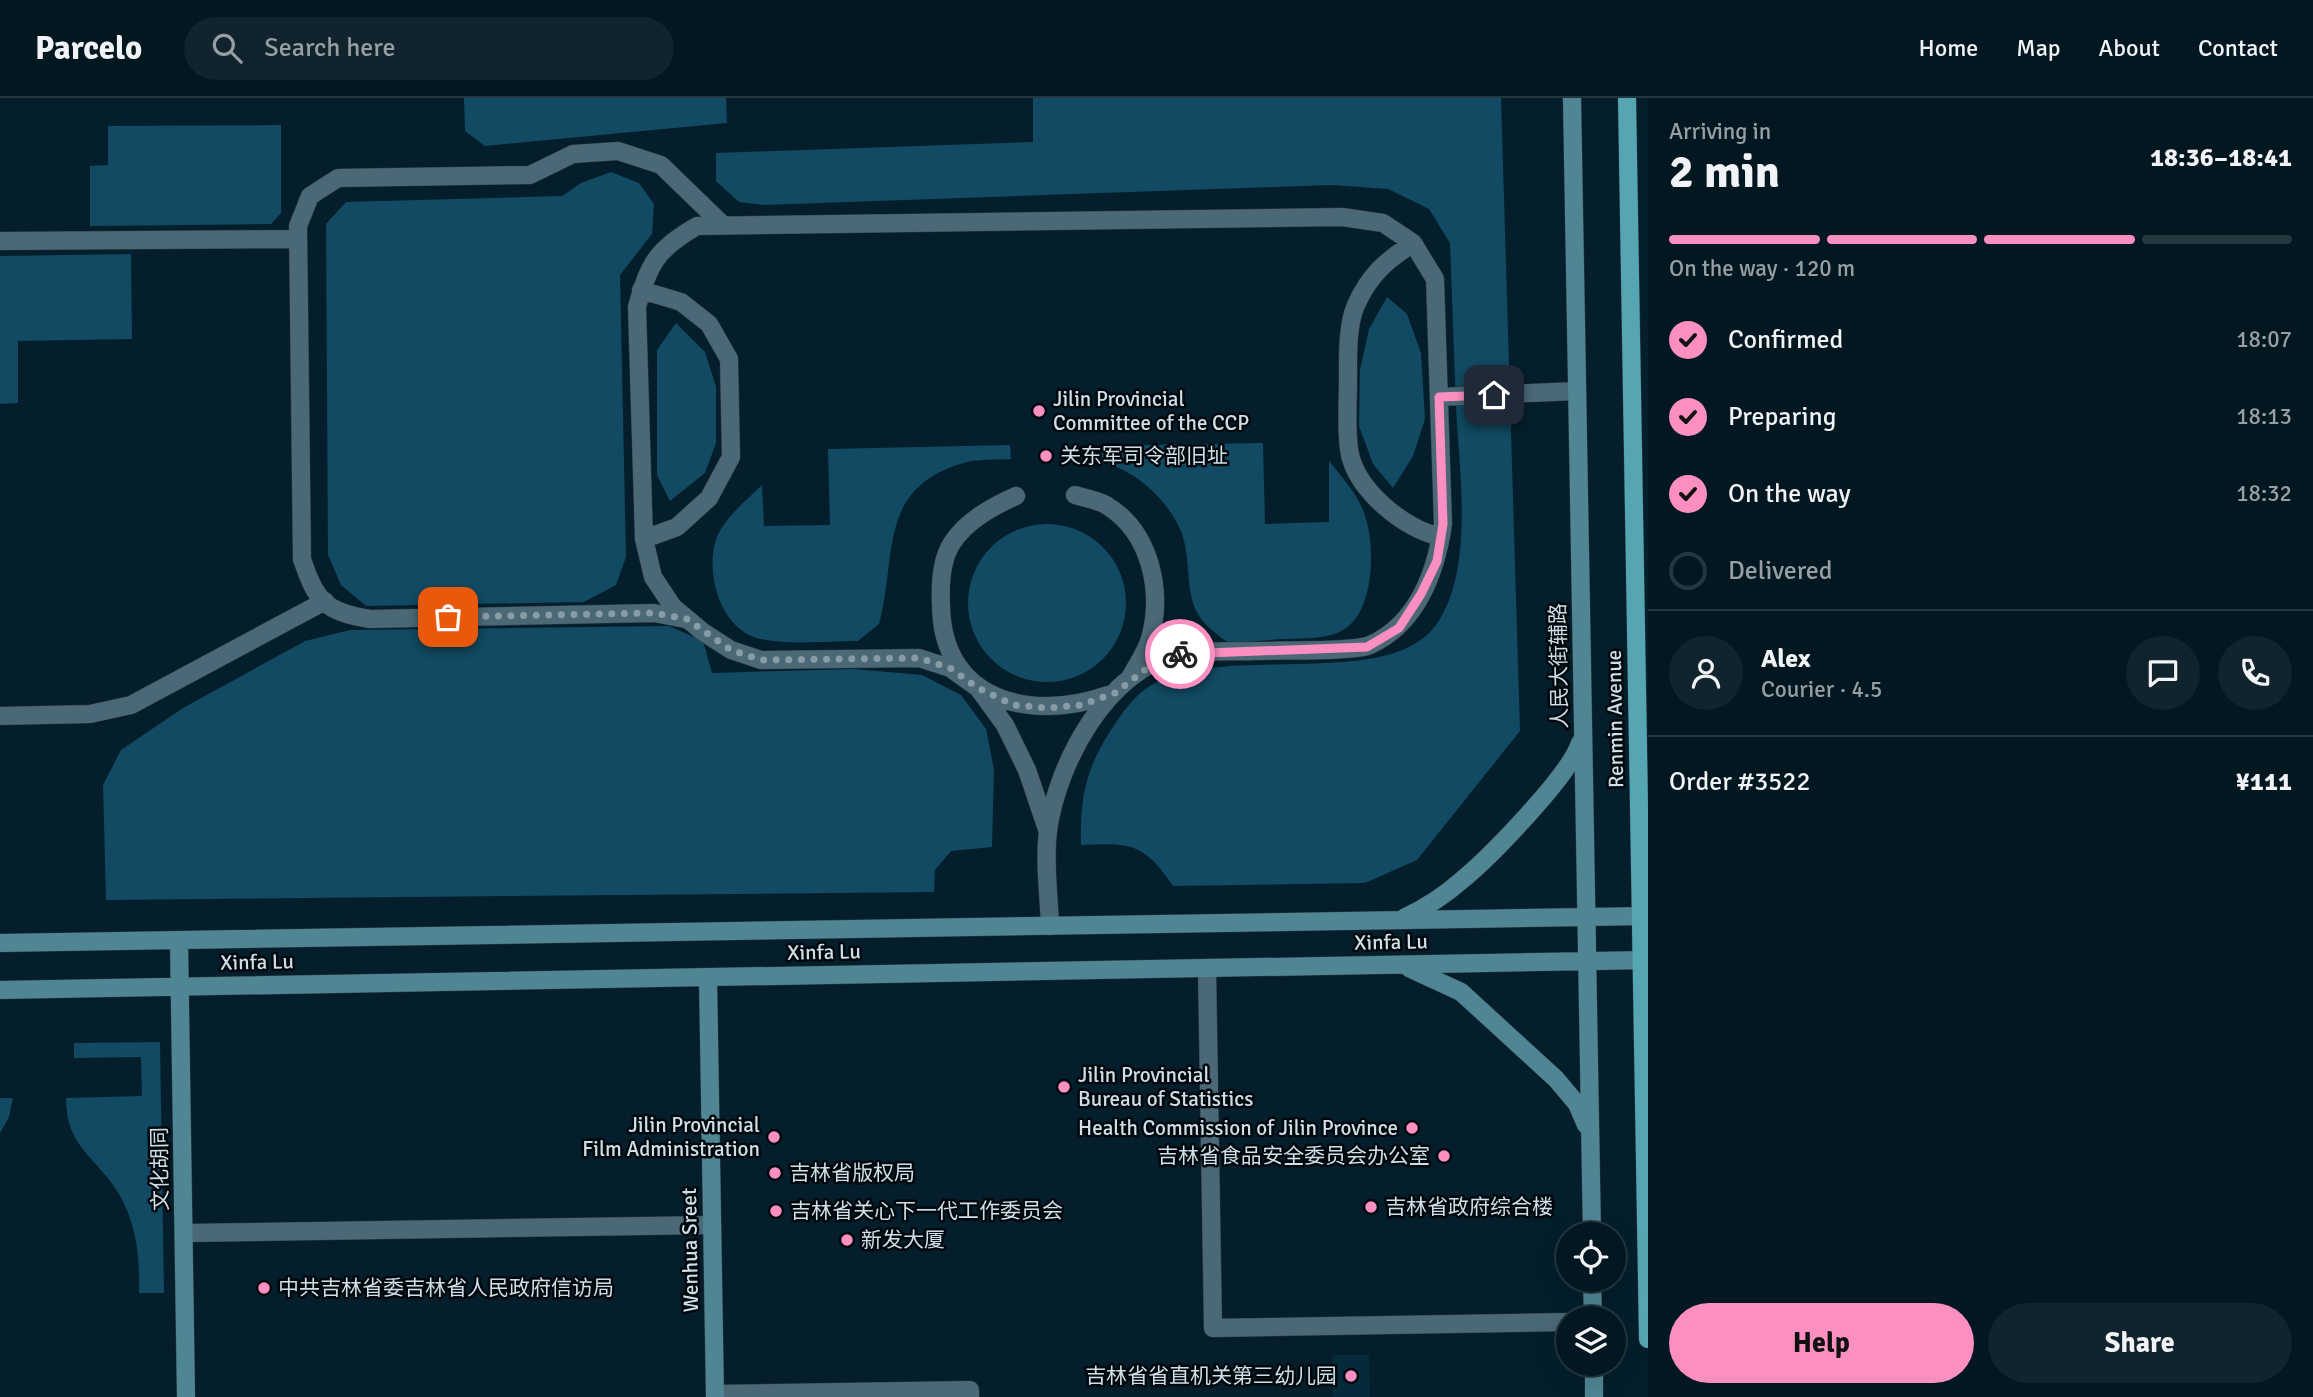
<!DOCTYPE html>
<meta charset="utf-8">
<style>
body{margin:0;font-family:Signika,"Noto Sans SC",sans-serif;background:#11242d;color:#f1f3f6;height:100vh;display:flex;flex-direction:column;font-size:26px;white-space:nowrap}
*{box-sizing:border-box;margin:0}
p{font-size:23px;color:#979fa5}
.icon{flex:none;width:38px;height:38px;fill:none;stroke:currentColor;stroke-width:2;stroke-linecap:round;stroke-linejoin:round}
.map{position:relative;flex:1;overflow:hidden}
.side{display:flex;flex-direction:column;background:#031720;width:665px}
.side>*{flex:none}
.buttons{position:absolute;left:1556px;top:1124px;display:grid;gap:14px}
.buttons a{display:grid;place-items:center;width:70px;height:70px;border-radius:50%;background:#031720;box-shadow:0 7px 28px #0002,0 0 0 2px #24363e;font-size:35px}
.pin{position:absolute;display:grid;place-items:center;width:60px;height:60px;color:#fff;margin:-30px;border-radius:14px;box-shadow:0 4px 10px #0006}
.courier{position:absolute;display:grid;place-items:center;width:70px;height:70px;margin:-35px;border:5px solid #fc8fc1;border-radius:50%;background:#fff;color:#222;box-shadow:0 2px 9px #0007}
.overview em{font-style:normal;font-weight:700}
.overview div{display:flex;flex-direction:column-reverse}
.overview{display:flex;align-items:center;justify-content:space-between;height:119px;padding:0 21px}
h1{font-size:46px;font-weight:700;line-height:52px}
.bar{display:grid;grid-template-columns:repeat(4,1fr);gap:10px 7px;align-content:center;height:84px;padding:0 21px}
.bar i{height:9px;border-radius:5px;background:#24363e}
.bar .on{background:#fc8fc1}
.bar p{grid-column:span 4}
.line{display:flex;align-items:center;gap:18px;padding:0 21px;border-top:2px solid #24363e}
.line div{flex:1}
.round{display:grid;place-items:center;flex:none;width:74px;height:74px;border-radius:37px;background:#11242d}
ol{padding:0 21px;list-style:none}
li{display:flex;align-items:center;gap:21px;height:77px}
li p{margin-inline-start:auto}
li .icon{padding:7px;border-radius:50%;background:#fc8fc1;color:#111;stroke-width:4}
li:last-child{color:#979fa5}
li i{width:38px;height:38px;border:4px solid #24363e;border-radius:50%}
.cta{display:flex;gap:14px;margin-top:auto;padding:14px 21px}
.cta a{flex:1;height:80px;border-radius:42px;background:#fc8fc1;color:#111;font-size:28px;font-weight:700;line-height:80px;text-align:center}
.cta a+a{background:#11242d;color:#f1f3f6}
header{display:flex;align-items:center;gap:42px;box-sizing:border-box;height:98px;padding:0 35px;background:#031720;border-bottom:2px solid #24363e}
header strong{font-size:33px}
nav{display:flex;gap:38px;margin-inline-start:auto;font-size:24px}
.search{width:490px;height:63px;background:#11242d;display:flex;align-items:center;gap:18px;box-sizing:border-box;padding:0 24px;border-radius:38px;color:#979fa5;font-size:26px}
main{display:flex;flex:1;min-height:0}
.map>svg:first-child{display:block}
.built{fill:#052b3b}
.green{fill:#114a62}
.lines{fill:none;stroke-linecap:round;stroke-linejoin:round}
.lane-casing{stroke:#2e3740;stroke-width:19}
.secondary-casing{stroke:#2e3740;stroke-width:19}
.primary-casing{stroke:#2e3740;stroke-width:19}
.lane{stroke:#4b6876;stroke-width:18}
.secondary{stroke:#508694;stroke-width:18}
.primary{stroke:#56a5b2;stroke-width:18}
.done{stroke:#889ca5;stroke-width:7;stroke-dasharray:0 12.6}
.route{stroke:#fc8fc1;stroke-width:9}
.poi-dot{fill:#fc8fc1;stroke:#01080d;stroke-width:2.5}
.labels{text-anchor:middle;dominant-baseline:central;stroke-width:5;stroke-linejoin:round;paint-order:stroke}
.poi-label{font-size:21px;fill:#cfdfe7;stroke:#01080d;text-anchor:start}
.street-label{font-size:21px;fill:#cfdfe7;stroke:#01080d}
</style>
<header>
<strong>Parcelo</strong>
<div class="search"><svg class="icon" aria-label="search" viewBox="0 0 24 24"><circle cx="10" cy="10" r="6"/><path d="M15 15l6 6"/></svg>Search here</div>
<nav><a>Home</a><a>Map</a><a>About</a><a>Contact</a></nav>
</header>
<main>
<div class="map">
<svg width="1648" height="1299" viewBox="0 0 1648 1299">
<rect width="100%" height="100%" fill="#041f2b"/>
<path class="built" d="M1332,1257H1369L1370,1299H1333Z"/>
<path class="green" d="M464,0H726L727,25L485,48L465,33Z
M1033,0H1501L1520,633L1417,762L1365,785L1173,788C1144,745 1131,745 1081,747C1080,700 1085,672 1111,632C1122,615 1135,596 1153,586C1227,545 1388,593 1436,527C1475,472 1459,373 1456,309C1454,254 1452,200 1450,145L1429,111L1388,91L1331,87L764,107L739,104L716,83V55L1033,44Z
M281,27V115L271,126L90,128V68L108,67V28Z
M611,74L639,85L654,106L652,136L620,177L626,459L616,487L584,504L366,508L341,487L328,457L326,126L346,104L562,98L581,85Z
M131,156L132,241L18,243V305L0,306V158Z
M1387,199L1407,216L1421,255L1425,321L1413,358L1393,390L1373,366L1359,328L1360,272L1369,231Z
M676,225L705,254L716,289V345L705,375L670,403L657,377V252Z
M1263,345L1265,426L1329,424V363C1343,381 1360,398 1366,421C1375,450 1374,511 1346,530C1329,542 1303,540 1284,541C1271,541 1237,547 1226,543C1222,541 1217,536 1213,533C1180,508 1194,471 1182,436C1169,400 1125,361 1086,363V348Z
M1010,347L1011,361C997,362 980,361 967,364C876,389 898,455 879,526L858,543C829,543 789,547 761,541C722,533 706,480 715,445C721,422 746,403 762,387L764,428L830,427L828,351Z
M968 505a79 79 0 1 1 158 0a79 79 0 1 1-158 0Z
M669,528L703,543L712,575L854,571L922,577L961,597L986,631L994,672L992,749L951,753L935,772L934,794L106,802L103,687L121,652L183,610L305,543L350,532Z
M160,944L164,1195H139C140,1161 137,1127 119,1096C96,1058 66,1050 66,1000L142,998L141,959L74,960V945Z
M0,1000H13L9,1019L0,1035Z"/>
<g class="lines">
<defs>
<path id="lane" d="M0,143L298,141
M1413,145C1386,163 1370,176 1356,207C1347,227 1348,259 1348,281C1348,304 1346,329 1349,351C1354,391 1405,432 1441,439
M641,192L681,204L709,226L729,261L731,359L709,400L677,429L644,441
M1439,299L1577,293
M1075,397C1084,400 1097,402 1106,407C1151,434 1163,493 1150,541C1146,554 1137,567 1130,580
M1016,398C992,409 967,422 952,445C941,462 940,487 941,507C942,604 1031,624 1108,597
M685,521L654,515L370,521C325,514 316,503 302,461L298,128L310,98L338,80L530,77L573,56L618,53L661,67L724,128
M0,618L90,616L131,607L325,503
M1048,734L1027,672L1005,627L978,590L950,570L919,560L761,562L731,552L703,534L673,509L653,479L644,441L637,209C649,165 657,151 697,128L1342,119L1383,125L1413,145L1435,181L1443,426C1436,474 1417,526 1370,547C1355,554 1276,552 1254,553C1230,554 1203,552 1180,556C1107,570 1057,666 1048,733C1044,763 1049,798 1050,828
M1207,870L1213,1230L1568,1224
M184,1135L712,1127
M715,1296L970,1292V1299"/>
<path id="secondary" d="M1572,0L1592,1136
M1404,820C1425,810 1444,798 1462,782C1490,759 1570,677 1580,645
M179,842L186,1299
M0,845L1648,818
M1409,870L1461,894L1556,981L1577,1006L1586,1027
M708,879L715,1299
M0,892L1648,862
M1592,1181L1593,1220
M1594,1265V1299"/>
<path id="primary" d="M1627,0L1648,1241"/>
</defs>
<use href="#lane" class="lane-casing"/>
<use href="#secondary" class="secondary-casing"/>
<use href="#primary" class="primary-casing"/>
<use href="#lane" class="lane"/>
<use href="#secondary" class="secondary"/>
<use href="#primary" class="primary"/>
</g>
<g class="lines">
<path class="done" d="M448,519L654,515L687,521L731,552L761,562L919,560L950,570L978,590L1014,607L1047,610L1081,607L1115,595L1146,571L1180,556"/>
<path class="route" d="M1180,556L1367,549L1399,530L1421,496L1437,463L1443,426L1439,299L1494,297"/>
</g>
<g class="poi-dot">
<circle cx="1039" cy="313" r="7"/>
<circle cx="1046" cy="358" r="7"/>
<circle cx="1064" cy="989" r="7"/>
<circle cx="1412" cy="1030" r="7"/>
<circle cx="774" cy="1039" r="7"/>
<circle cx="1444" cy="1058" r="7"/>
<circle cx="775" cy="1075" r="7"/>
<circle cx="1371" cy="1109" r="7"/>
<circle cx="776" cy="1113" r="7"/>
<circle cx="847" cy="1142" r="7"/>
<circle cx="264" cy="1190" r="7"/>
<circle cx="1351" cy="1278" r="7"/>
</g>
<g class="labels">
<g class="poi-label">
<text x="1053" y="301">Jilin Provincial<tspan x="1053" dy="24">Committee of the CCP</tspan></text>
<text x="1060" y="358">关东军司令部旧址</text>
<text x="1078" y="977">Jilin Provincial<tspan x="1078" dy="24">Bureau of Statistics</tspan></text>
<text x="760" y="1027" text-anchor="end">Jilin Provincial<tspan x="760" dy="24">Film Administration</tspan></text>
<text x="1398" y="1030" text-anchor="end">Health Commission of Jilin Province</text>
<text x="1430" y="1058" text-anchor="end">吉林省食品安全委员会办公室</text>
<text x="789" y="1075">吉林省版权局</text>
<text x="1385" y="1109">吉林省政府综合楼</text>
<text x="790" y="1113">吉林省关心下一代工作委员会</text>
<text x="861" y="1142">新发大厦</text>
<text x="278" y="1190">中共吉林省委吉林省人民政府信访局</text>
<text x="1337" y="1278" text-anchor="end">吉林省省直机关第三幼儿园</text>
</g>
<g class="street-label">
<text transform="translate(1559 568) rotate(-91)">人民大街辅路</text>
<text transform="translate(1615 621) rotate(-91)">Renmin Avenue</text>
<text transform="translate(1391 844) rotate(-1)">Xinfa Lu</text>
<text transform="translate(824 854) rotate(-1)">Xinfa Lu</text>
<text transform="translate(257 864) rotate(-1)">Xinfa Lu</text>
<text transform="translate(160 1071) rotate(-91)">文化胡同</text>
<text transform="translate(690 1152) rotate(-91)">Wenhua Sreet</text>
</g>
</g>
</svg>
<div class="buttons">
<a><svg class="icon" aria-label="locate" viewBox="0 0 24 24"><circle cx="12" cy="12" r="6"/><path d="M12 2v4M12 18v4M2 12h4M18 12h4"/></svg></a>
<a><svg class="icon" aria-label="layers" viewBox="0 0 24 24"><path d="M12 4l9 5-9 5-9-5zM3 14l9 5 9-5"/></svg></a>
</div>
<div class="pin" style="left:448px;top:519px;background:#ea580c"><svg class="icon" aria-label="bag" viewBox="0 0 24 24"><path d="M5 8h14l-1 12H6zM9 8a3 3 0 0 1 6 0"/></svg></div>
<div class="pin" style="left:1494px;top:297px;background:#1f2937"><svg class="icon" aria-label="home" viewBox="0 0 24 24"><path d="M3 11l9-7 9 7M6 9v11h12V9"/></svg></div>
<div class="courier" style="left:1180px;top:556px"><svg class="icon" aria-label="bike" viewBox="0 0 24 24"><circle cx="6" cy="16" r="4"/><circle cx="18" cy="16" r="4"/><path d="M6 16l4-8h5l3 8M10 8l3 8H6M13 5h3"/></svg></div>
</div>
<section class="side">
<div class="overview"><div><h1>2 min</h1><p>Arriving in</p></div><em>18:36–18:41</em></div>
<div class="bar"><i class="on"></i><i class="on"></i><i class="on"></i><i></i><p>On the way · 120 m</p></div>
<ol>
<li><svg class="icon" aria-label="check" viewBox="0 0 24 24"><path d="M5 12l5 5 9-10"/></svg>Confirmed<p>18:07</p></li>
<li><svg class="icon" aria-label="check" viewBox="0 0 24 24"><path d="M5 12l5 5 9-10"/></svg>Preparing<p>18:13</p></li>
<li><svg class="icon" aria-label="check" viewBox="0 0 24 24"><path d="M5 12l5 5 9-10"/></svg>On the way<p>18:32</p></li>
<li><i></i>Delivered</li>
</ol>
<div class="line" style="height:126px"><a class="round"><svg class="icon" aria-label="person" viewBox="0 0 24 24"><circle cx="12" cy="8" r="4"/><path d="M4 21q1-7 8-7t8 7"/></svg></a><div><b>Alex</b><p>Courier · 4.5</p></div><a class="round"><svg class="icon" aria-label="chat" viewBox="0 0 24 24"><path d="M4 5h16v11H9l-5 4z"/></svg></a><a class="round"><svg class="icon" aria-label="phone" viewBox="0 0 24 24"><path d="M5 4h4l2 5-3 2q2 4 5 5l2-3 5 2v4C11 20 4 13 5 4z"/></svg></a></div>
<div class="line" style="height:91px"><div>Order #3522</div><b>¥111</b></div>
<div class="cta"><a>Help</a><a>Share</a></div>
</section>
</main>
